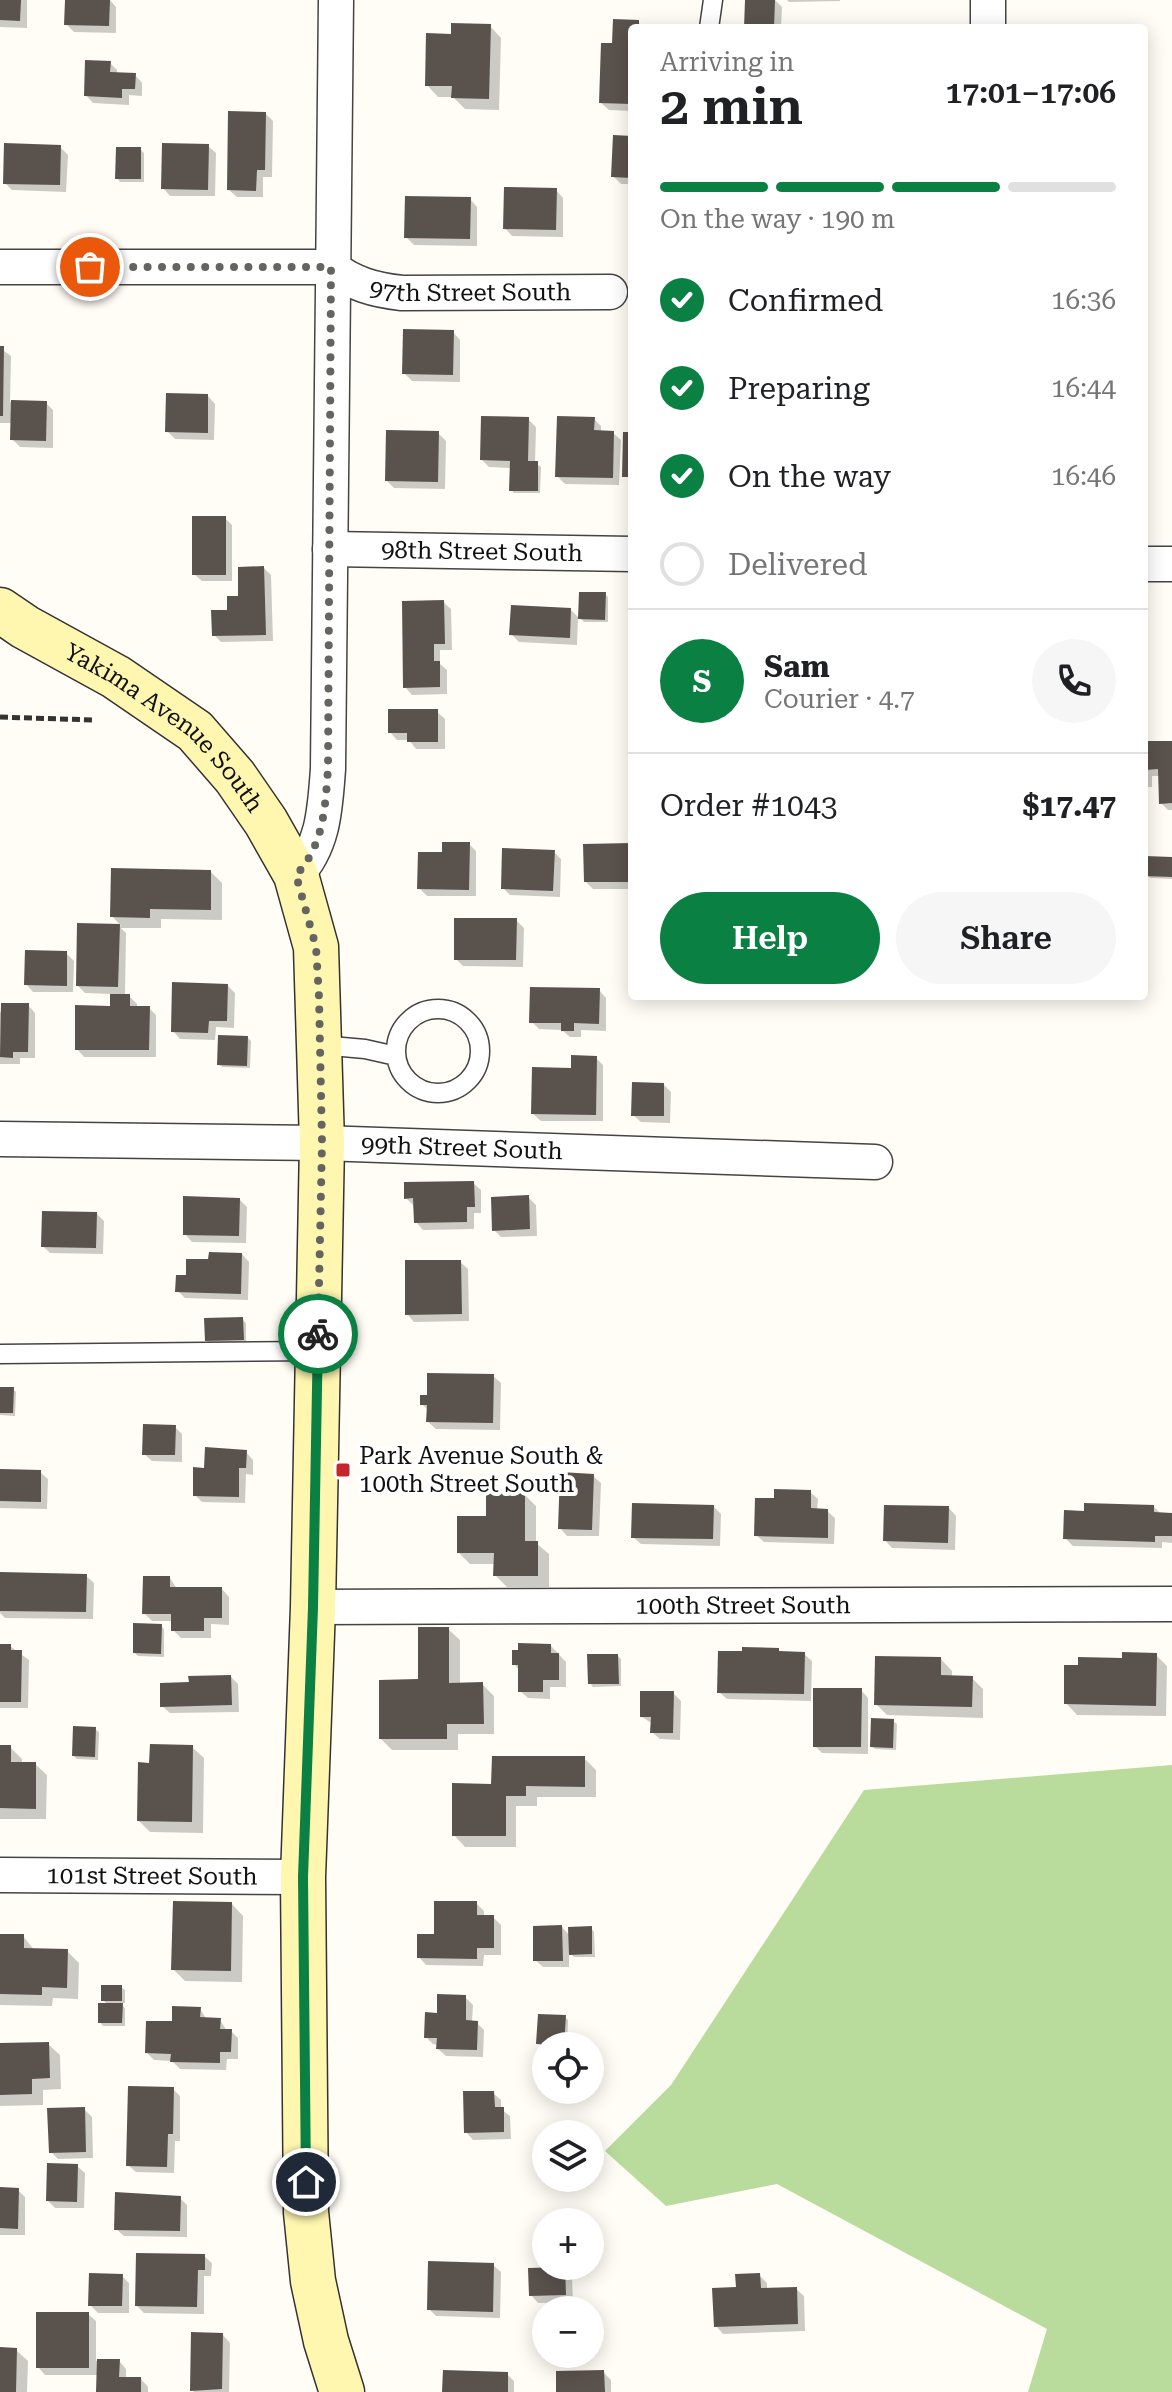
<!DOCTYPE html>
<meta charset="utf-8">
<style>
body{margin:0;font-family:"Roboto Serif",serif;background:#f6f6f6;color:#202124;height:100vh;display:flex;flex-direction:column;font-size:30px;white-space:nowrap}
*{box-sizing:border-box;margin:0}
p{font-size:26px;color:#757577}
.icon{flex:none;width:44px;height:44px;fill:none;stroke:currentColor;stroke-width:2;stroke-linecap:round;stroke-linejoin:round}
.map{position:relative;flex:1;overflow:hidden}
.details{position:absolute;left:628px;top:24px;width:520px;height:976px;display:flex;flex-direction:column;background:#fff;border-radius:8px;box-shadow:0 4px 20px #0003}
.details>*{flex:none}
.buttons{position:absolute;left:532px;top:2032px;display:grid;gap:16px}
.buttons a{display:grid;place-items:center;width:72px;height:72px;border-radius:50%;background:#fff;box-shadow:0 4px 20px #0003;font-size:40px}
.pin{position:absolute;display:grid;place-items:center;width:68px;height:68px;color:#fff;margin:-34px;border:4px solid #fff;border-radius:50%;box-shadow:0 2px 8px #0007}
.courier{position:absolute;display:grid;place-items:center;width:80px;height:80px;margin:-40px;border:6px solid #0b8043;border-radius:50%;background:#fff;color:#222;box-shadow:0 2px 10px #0007}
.summary em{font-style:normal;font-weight:600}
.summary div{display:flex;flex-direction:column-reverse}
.summary{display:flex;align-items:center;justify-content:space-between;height:136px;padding:0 32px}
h1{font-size:52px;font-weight:600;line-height:60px}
.bar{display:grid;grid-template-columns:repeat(4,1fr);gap:12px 8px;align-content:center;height:96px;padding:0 32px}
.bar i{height:10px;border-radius:6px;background:#e0e0e0}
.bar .selected{background:#0b8043}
.bar p{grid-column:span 4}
.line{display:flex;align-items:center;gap:20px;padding:0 32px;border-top:2px solid #e0e0e0}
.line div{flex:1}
.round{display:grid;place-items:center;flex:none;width:84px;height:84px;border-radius:42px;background:#f6f6f6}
ol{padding:0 32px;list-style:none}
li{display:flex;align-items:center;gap:24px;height:88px}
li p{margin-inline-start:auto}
li .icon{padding:8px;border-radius:50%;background:#0b8043;color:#fff;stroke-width:4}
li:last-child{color:#757577}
li i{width:44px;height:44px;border:4px solid #e0e0e0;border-radius:50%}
.button{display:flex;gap:16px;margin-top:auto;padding:16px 32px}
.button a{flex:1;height:92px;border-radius:48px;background:#0b8043;color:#fff;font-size:32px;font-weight:600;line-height:92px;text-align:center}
.button a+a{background:#f6f6f6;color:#202124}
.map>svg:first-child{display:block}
.forest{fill:#b9dc9c}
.shadow{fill:#0003}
.building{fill:#5a524d}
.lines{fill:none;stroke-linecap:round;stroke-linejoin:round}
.lane-casing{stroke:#444;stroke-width:21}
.street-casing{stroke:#444;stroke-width:37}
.secondary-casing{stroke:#333;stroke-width:47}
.path{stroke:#333;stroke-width:5;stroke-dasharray:8 4;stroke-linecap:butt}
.lane{stroke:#fff;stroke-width:18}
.street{stroke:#fff;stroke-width:34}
.secondary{stroke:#fff6b0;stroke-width:44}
.done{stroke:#646461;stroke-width:8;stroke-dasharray:0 14.4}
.route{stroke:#0b8043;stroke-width:10}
.poi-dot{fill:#c4262e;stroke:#fff;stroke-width:3}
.labels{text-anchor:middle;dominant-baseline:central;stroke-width:8;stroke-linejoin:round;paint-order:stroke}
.street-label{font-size:24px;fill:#111;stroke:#fff}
.poi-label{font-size:24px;fill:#111;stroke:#fff;text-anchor:start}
</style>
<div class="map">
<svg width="1172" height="2392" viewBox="0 0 1172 2392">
<rect width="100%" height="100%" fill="#fffdf5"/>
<path class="forest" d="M1172,1765V2392H1028L1047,2329L777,2184L666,2206L605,2151L671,2085L864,1790Z"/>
<path class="shadow" d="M0,0H27V28L0,27Z
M67,0H110L116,7V33L74,32L66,24Z
M747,0H775L782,7L781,28H746Z
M787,0H840V1L789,2Z
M638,22L644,28H632V111L609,110L601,103L614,45Z
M490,26L501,38L499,110L465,109L453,97H438L427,85L453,36Z
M110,63L117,70V74L135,75L142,83V96L129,95V105L93,103L86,95Z
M266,114L273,121L272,177H263V197H237L229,190Z
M632,138V184H621L613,176Z
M208,146L216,153L215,196H170L163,188Z
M60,147L68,155L66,192L12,190L5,183Z
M140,149L144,153V182H120L117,178Z
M556,190L563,198V237L512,236L505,228Z
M470,199L477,207V246L414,245L406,237Z
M453,332L460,340V382L412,381L404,373Z
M0,348L11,356L10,402L46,403L53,410V448L20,447L12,439L13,423H0Z
M208,396L215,404L214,440L175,439L167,431Z
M528,419L536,427L535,463L541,467L540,493H514L511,490V468L489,467L482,460Z
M594,419L601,426V432L613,433L621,440L619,485L565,484L557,476Z
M438,433L446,441L445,489L394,488L387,481Z
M225,518L232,525V581H202L194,574Z
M264,568L271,575L273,641L221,642L214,635Z
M605,594L608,597V622H584L580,618Z
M443,602L451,609L452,650H440V664L447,670V694L412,695L405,687Z
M571,610L578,617L577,645L519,642L511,634Z
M437,712L445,719V749H416L409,740H397L390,732Z
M1144,743H1172V810H1168L1161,803L1160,776H1152V787H1144Z
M469,844L476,851V896H427L419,888L444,854Z
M632,845V889H593L586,882Z
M554,852L561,859L560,897L510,895L503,888Z
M1172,859V879L1150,878L1146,875Z
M211,872L222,883V920L161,919V928H121L126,933L125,996H129L137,1004V1008H149L156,1015V1057H84L77,1049L112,1008V994L85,993L78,986L79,925L121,926L112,916Z
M516,920L524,928L523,967L463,966L456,959Z
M66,953L74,961L73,992H33L26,984Z
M228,986L235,993L234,1028L216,1027L215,1040L180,1039L173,1031Z
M599,990L606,998V1031L581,1030V1037H570L562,1030L539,1029L532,1022Z
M28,1005L35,1013V1058H20V1064H0V1012Z
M248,1038L251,1041L250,1068L222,1067L219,1064Z
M596,1058L603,1065V1121H541L533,1114L573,1070Z
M664,1085L671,1092L670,1123L641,1122L633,1115Z
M473,1183L481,1190V1213H474V1229L423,1230L416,1222L413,1205L406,1198Z
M528,1197L536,1205L537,1236L501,1237L494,1230Z
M240,1200L247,1207L246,1243L192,1242L185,1234Z
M96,1213L104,1221L103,1254L50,1253L43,1246Z
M242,1254L249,1262L248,1300L185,1298L178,1291L188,1278Z
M460,1262L468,1269L469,1321L414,1322L407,1314Z
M243,1320L246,1323V1343L210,1344L207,1341Z
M493,1376L501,1383L500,1430L436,1429L428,1422V1410L422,1404Z
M0,1389H13L16,1392L15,1416L0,1415Z
M175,1427L182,1434V1462L152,1461L144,1454Z
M246,1452L253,1460V1475L246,1474L245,1503L202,1502L195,1495L206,1470Z
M0,1471L40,1472L48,1479L47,1509L0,1508Z
M593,1476L601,1483L599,1536H567L560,1528Z
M810,1492L818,1499L817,1511H827L835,1518L834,1544L764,1542L756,1535L776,1500Z
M524,1494L536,1506V1543L549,1554V1587H507L495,1575V1564H470L459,1553L488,1518Z
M713,1506L721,1514L720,1546L641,1544L633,1537Z
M1153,1506L1161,1514L1172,1515V1543L1162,1542V1548L1073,1546L1065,1538Z
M949,1508L956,1516L955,1550L892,1548L885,1540Z
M0,1574L86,1576L94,1583L93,1619L5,1618L0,1613Z
M170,1578L177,1589H222L229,1597V1625L211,1624V1638H181L173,1630V1621H152L144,1613Z
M161,1626L164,1629V1657L138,1656L135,1653Z
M448,1629L460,1640V1685L482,1684L494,1696V1734H458V1750H392L381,1739L420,1681Z
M0,1646H10L29,1660L28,1708H0Z
M551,1646L566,1662V1687H550V1699L528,1698L520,1691V1671L514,1664Z
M778,1650L782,1654H804L812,1661L811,1701L727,1699L719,1692Z
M1156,1655L1167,1666L1166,1716L1077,1715L1066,1703L1124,1660Z
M618,1656L621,1659V1686L593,1687L590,1683Z
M941,1659L952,1671V1678H972L983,1689V1718L887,1715L876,1704Z
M231,1677L238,1684L239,1712L170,1713L162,1706L191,1684Z
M861,1690L868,1698V1754L822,1753L815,1746Z
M673,1693L681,1701L680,1740L660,1739L652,1732L653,1724L642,1717Z
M893,1721L897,1724L896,1750L875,1749L872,1746Z
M95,1729L99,1732L98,1760L77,1759L74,1756Z
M0,1747H10L22,1759V1764H35L47,1775L46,1819H0Z
M192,1747L204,1758L203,1833L150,1832L139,1821L151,1765Z
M584,1758L596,1770V1797H537V1806H516V1847H465L454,1835L493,1786Z
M476,1903L484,1911V1917H493L501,1925V1955H484L483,1966L426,1965L419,1957L436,1936Z
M232,1904L243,1916L242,1982L185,1981L174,1970Z
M562,1927L570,1936L591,1928L594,1932L595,1957H574L569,1952V1967H543L535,1960Z
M0,1936H23L35,1951H67L79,1963L78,1999L53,1998L52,2006L0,2005Z
M121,1987L125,1990V2003H120L125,2008V2026H103L100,2022L108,2005L103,2000Z
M465,1997L473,2005L472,2022L477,2023L484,2030L483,2057L446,2056L438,2049V2045L433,2044L426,2037L438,2015Z
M200,2009L207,2020H220L227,2031H231L238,2038V2059H227L226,2070L180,2069L172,2061L154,2060L147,2053L174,2023Z
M565,2017L568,2020L567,2046L542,2047L539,2043Z
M48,2044L60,2055L61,2089L43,2090V2105L0,2106V2045Z
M173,2089L180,2096V2141H175L174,2173L136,2172L128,2165Z
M493,2093L501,2100V2109L510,2116L511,2139L473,2140L466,2132Z
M84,2109L92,2117L93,2158L58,2159L51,2152Z
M77,2166L85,2173L84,2208H55L48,2201Z
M0,2189L18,2190L25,2197V2235H0Z
M180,2198L187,2205V2237L124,2236L116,2229Z
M204,2256L212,2263L211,2276H204V2314L144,2313L137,2306Z
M493,2265L501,2272L500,2318L436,2316L429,2309Z
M565,2269L572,2277L573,2302L538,2303L531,2295Z
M759,2275L767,2283V2290L796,2289L804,2296L805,2331L723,2334L716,2326L738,2289Z
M122,2276L129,2283V2313H98L90,2305Z
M88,2314L96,2321V2361H119L126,2369V2379H141L148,2387V2392H98L99,2375H45L38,2367Z
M223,2335L230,2343L229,2392H194L192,2390Z
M0,2349L16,2350L28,2361L27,2392H31H0Z
M603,2372L611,2380V2392H558Z
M507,2374L514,2381V2392H444Z"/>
<path class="building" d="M0,0H21L20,21L0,20Z
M65,0H110L109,26L64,25Z
M745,0H775L774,28H744Z
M613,19L639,20V28H632V104L599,103L601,43H612Z
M451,23L491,24L489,99L451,98L452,86H425L426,33L451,34Z
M85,60L111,61L110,72L136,73L135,89H122V98L84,96Z
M228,111L266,112L265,170H257L256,191L227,190Z
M613,135L632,136V178L611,177Z
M4,143L61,145L60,185L3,184Z
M162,143L209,144L208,190L161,189Z
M116,147H141V179H115Z
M504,187L557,188L556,230L503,229Z
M405,196L471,197L470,239L404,238Z
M403,329L454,330L453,375L402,374Z
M0,346H4L3,416H0Z
M166,393L208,394V433L165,432Z
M11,400L47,401L46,441L10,440Z
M481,416L529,417L528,461H538V491H509L510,461L480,460Z
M557,416L595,417L594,430L614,431L613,478L555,477Z
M386,430L439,431L438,482L385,481Z
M623,432H632V477H622Z
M192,516H226V575H192Z
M264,566L266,635L212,636L211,610H227V596H238V567Z
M579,592H606L605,620L578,619Z
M444,600L445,644H434V661H440V687L403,688L402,601Z
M511,605L571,608L570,638L509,635Z
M388,709H438V742H407V733H388Z
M1144,741H1172V803L1159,804L1158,769L1144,770Z
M442,842H470L469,890L417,889L418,852H442Z
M632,843V882H584L583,844Z
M502,848L555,850L553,891L501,889Z
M1145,856L1172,857V877L1144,876Z
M111,868L211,870V910L150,909V918L110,917Z
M454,918H517L516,960H454Z
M77,923L120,924L118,987L76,986Z
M25,950L67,951V986L24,985Z
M172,982L228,984L227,1021H209L208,1033L171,1032Z
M530,987L600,988L599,1024L574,1023V1031H561V1023H529Z
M110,994H130V1006H150L149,1050H75V1005L110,1006Z
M1,1003H29L28,1052H13V1058L0,1057Z
M218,1035L248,1036L247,1066L217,1065Z
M571,1055L597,1056L596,1115L531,1114L532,1067L571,1068Z
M632,1082L664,1083V1116H631Z
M474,1181L475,1207H467V1222L414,1223L413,1198L404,1199V1182Z
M529,1195L530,1229L492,1231L491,1197Z
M183,1196L240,1198L239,1236L183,1235Z
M42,1211L97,1212L96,1248L41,1247Z
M209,1252L242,1253L241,1294L175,1292L176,1275H186V1259H208Z
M405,1260H461L462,1314L405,1315Z
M243,1317L244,1340L205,1341L204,1318Z
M427,1373L494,1374L493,1423L426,1422L427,1405H420V1395H427Z
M0,1387H14L13,1413H0Z
M143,1424L176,1425L175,1455H142Z
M205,1447L247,1450L246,1468H239V1497L193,1496V1467L204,1468Z
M0,1469L41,1470V1502L0,1501Z
M560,1472L594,1474L592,1530L558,1529Z
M774,1489L811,1490V1508L828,1509V1538L754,1536L755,1498H774Z
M486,1492H525V1541H538V1576H493L494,1553H457V1516H486Z
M632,1503L714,1505L713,1539L631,1538Z
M1084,1503L1154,1505V1512L1172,1513V1536H1155V1542L1063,1539L1064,1510L1084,1511Z
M884,1505L949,1506L948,1543L883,1541Z
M0,1572L87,1574L86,1612L0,1611Z
M143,1576H170V1587H222V1618H204V1631H171V1614H142Z
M133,1623L162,1624L161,1654L133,1653Z
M418,1627H449V1683L483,1682L484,1724H447V1739H379V1680L418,1679Z
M518,1643L551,1644V1653H559V1680H543V1692H518V1665H512V1650H518Z
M0,1644H11V1650H22L21,1702H0Z
M742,1647L779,1648V1651L805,1652L804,1694L717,1693L718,1651H742Z
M1122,1652L1157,1653L1156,1706L1064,1704V1665H1078V1657L1122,1658Z
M587,1654H618L619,1684H588Z
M875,1656L941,1657V1675L973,1676L972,1707L874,1705Z
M231,1675L232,1705L160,1707V1683L189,1682L188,1676Z
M813,1688H862L861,1747H813Z
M640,1691H674L673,1733H650L651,1717H640Z
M871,1718L894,1719L893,1748L870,1747Z
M73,1726L96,1727L95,1757L72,1756Z
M150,1744L193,1745L192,1822L137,1821L138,1762L149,1763Z
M0,1745H11V1762H36V1809L0,1808Z
M492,1756H585V1787L526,1786V1796H506V1836H452V1783L491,1784Z
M173,1901L232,1902L231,1971L171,1970Z
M434,1901H477V1915H494V1948H477V1959L417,1958V1934H434Z
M562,1925L563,1961H533V1926Z
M592,1926V1954L569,1955L568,1927Z
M0,1934H24V1948L68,1949L67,1988L42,1987V1995L0,1994Z
M101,1985H122V2001H101Z
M437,1994L466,1995V2020L478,2021L477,2050L436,2049L437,2038H424L425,2012L437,2013Z
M98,2003H123L122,2023H98Z
M172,2006L201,2007L200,2017L221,2018L220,2029H232L231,2052H220V2063L170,2062L171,2054L145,2053L146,2021H172Z
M538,2014L566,2015L564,2045L536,2044Z
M49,2042L50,2078L32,2079V2094L0,2095V2043Z
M128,2086L174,2087L173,2134H168L167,2167L126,2166Z
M463,2091H494L495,2107H504V2132L464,2133Z
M85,2107L86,2152L49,2153L47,2108Z
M47,2163L78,2164L77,2202L46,2201Z
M0,2187L19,2188L18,2229L0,2228Z
M115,2192L181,2196L180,2231L114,2230Z
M136,2253L205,2254V2270H198L197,2307L135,2306Z
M428,2261L494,2263L493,2312L427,2310Z
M565,2267L566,2295L529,2296L528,2268Z
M89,2273L123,2274L122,2306H88Z
M760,2273L761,2288L797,2287L798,2324L714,2327L712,2288L736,2287L735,2274Z
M36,2312H89V2368H36Z
M191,2332L223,2333L222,2389L190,2391Z
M0,2347L17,2348L16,2392H0Z
M97,2359H120L119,2377H141V2392H96Z
M443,2370L508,2372V2392H442Z
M604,2370L605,2392H556V2371Z"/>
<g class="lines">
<defs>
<path id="lane" d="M709,28L713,0
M396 1051a42 42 0 1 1 84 0a42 42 0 1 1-84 0Z
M320,1045L365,1049L396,1056
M0,1354L318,1351"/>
<g id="street">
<path d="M988,0V28"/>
<path id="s1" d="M0,267H331C353,284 374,290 402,293L610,292"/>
<path id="s2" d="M330,549L632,554"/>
<path d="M1144,564H1172"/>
<path d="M296,875C324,845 325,808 328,769L336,0"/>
<path id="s3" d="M0,1139L322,1143L875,1162"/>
<path id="s4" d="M313,1607L1172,1604"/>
<path id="s5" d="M0,1875L303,1877"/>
</g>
<g id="secondary">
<path id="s6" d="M0,610L25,627L116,677L195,731L235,777L266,822L296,875L316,947L322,1143L313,1607L303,1877L306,2212L313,2281L326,2341L342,2392"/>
</g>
</defs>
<use href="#lane" class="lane-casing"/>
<use href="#street" class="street-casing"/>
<use href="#secondary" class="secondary-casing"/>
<path class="path" d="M0,717L95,720"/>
<use href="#lane" class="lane"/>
<use href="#street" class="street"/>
<use href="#secondary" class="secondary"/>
</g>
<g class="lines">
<path class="done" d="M90,267H331L328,769C325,808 324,845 296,875L316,947L319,997L322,1143L318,1334"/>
<path class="route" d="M306,2182L303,1877L313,1607L318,1334"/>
</g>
<rect class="poi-dot" x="335" y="1462" width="16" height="16" rx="4"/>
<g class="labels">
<g class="street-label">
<text stroke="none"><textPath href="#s1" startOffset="476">97th Street South</textPath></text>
<text stroke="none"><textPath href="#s2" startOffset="152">98th Street South</textPath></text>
<text stroke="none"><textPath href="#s6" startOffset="204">Yakima Avenue South</textPath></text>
<text stroke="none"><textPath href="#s3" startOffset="462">99th Street South</textPath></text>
<text stroke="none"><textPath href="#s4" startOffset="430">100th Street South</textPath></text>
<text stroke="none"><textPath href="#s5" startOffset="152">101st Street South</textPath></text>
</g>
<g class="poi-label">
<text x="359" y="1456">Park Avenue South &amp;<tspan x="359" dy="28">100th Street South</tspan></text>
</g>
</g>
</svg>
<div class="buttons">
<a><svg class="icon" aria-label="locate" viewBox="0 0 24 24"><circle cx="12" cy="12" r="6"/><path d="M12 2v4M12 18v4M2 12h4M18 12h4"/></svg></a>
<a><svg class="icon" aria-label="layers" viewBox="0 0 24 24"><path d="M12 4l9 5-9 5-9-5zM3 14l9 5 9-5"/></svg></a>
<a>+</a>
<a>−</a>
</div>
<div class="pin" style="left:90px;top:267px;background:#ea580c"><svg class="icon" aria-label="bag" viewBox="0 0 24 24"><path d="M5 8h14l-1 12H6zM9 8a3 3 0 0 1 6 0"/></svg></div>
<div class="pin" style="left:306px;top:2182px;background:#1f2937"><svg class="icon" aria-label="home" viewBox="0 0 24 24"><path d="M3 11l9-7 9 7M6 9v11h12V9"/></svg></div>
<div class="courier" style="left:318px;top:1334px"><svg class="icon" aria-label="bike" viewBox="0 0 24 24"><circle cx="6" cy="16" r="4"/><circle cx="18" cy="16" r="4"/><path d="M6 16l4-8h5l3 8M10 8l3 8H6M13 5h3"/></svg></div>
<section class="details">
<div class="summary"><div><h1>2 min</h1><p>Arriving in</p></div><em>17:01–17:06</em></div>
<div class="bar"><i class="selected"></i><i class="selected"></i><i class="selected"></i><i></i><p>On the way · 190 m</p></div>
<ol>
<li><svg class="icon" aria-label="check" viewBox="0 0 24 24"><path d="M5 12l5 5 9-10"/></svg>Confirmed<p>16:36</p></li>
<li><svg class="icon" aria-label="check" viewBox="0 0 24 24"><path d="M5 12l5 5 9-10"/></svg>Preparing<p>16:44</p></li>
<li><svg class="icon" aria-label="check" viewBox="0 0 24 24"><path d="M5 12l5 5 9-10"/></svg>On the way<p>16:46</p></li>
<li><i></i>Delivered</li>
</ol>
<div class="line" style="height:144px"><b class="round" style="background:#0b8043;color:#fff">S</b><div><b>Sam</b><p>Courier · 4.7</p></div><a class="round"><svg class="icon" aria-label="phone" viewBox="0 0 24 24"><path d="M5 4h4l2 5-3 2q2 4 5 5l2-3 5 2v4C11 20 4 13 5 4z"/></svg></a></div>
<div class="line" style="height:104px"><div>Order #1043</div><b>$17.47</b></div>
<div class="button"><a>Help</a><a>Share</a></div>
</section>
</div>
